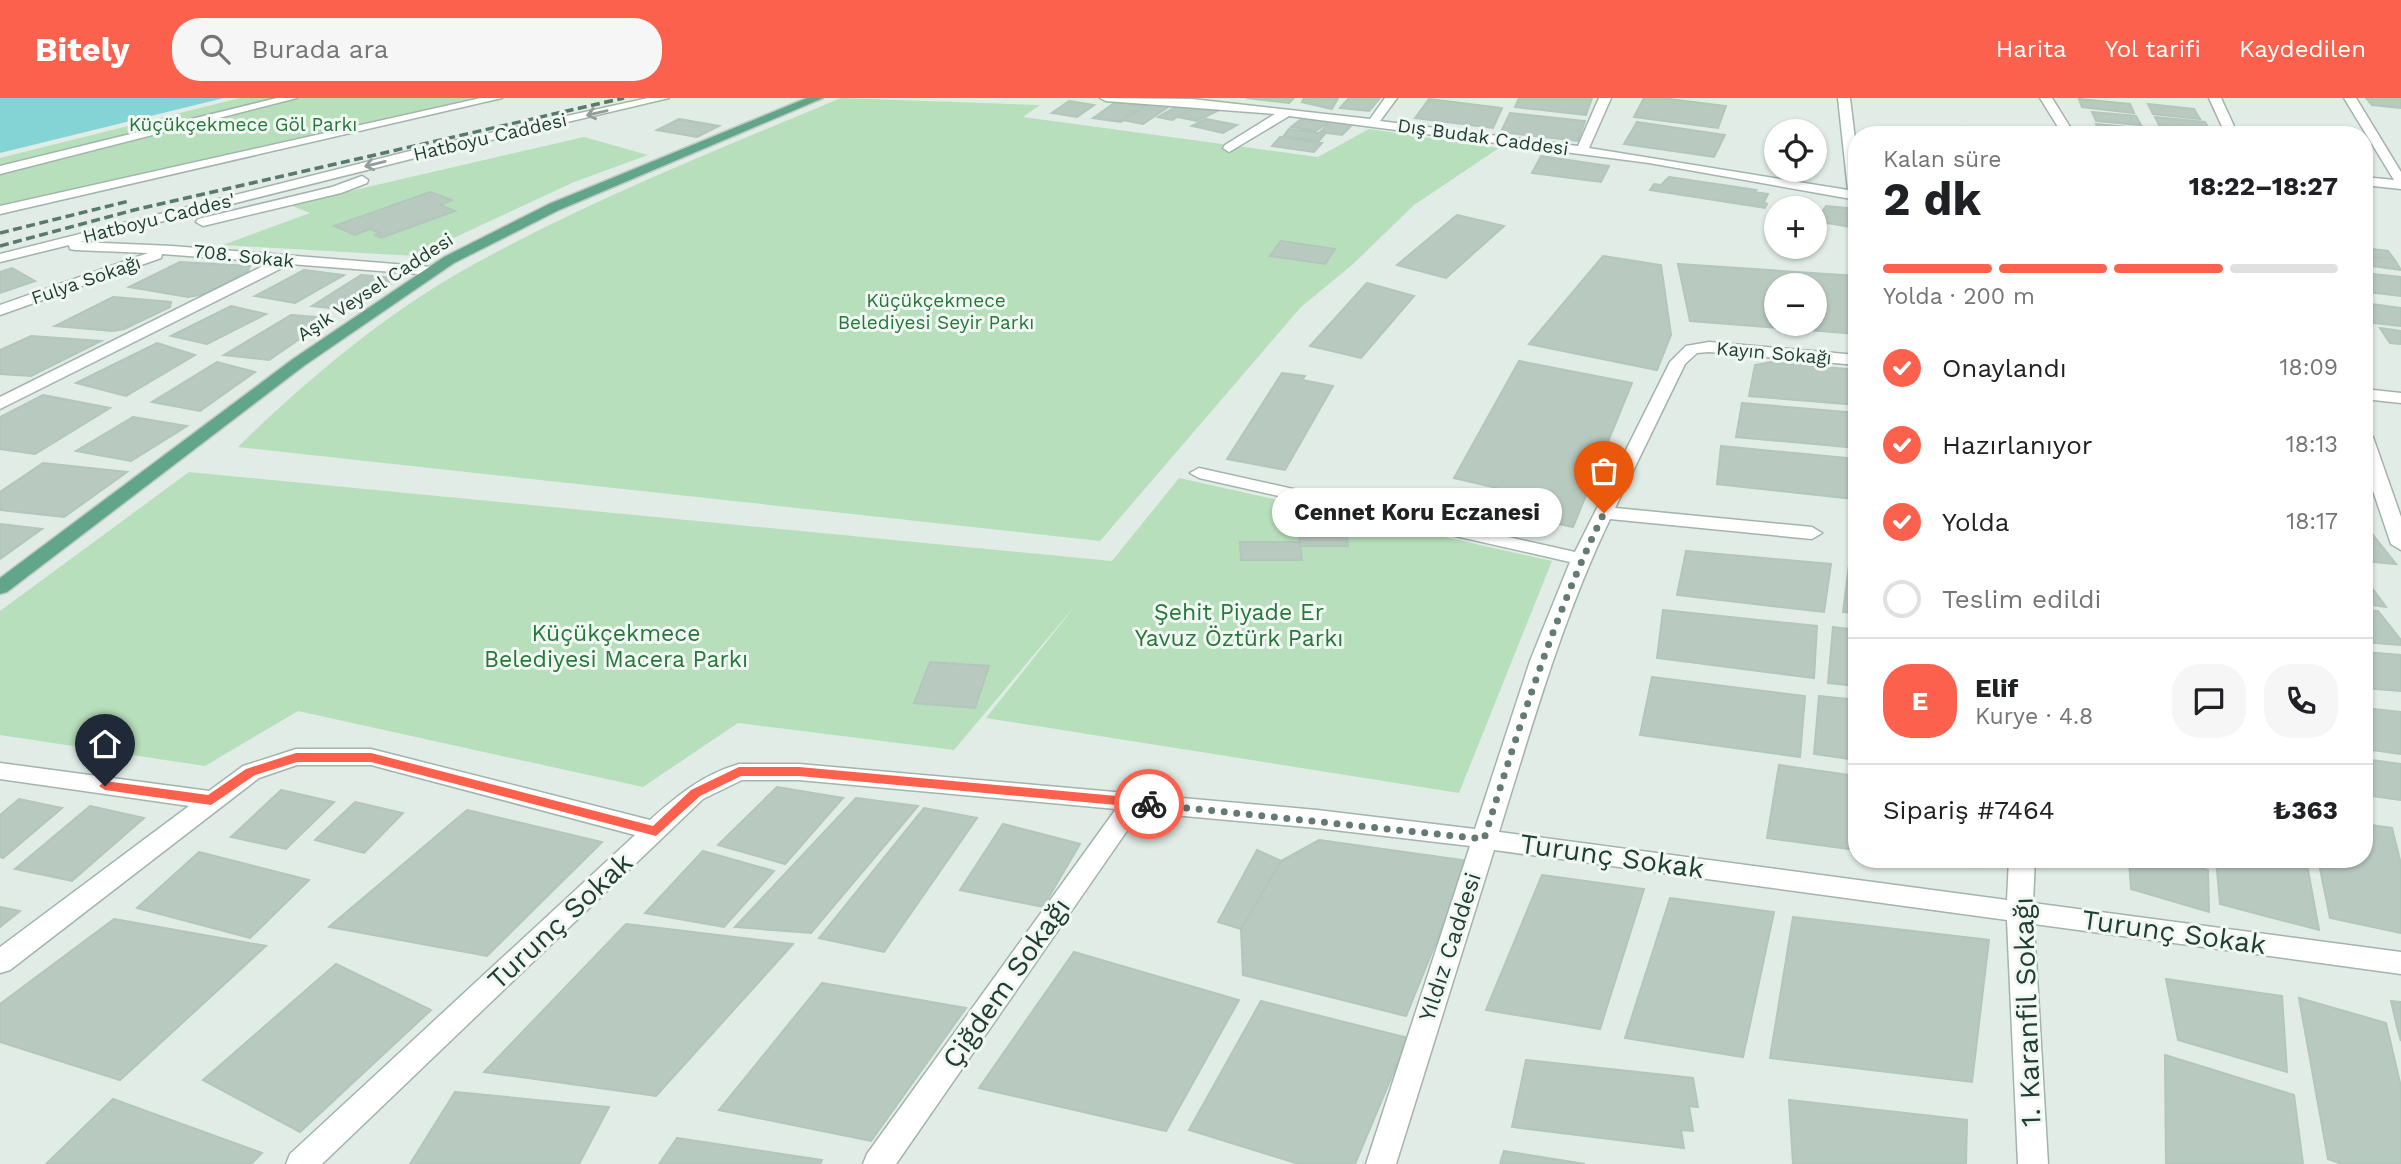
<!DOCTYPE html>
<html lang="tr">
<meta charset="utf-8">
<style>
body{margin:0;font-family:"Work Sans",sans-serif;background:#f6f6f6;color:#202124;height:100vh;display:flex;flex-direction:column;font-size:26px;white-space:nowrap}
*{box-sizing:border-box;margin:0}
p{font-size:23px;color:#757577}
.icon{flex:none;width:38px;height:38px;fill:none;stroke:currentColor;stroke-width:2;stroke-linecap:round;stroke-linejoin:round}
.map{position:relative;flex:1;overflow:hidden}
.sheet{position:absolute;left:1848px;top:28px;width:525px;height:742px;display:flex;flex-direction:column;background:#fff;border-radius:28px;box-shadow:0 2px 5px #0004}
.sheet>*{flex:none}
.buttons{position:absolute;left:1764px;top:21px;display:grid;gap:14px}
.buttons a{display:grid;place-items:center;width:63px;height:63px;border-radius:50%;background:#fff;box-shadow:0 2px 5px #0004;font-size:35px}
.pin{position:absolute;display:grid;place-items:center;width:60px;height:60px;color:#fff;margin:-72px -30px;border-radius:50% 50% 50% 0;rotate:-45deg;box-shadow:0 0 7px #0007}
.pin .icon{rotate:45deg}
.courier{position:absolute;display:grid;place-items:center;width:70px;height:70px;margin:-35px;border:5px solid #fc614e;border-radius:50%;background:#fff;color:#222;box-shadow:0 2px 9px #0007}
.bubble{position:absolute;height:49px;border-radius:24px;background:#fff;box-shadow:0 2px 5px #0004;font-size:23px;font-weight:700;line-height:49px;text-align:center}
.summary em{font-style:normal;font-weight:700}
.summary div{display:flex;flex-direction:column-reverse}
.summary{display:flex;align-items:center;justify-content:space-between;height:119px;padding:0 35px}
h1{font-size:46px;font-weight:700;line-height:52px}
.bar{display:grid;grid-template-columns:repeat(4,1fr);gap:10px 7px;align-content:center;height:84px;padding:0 35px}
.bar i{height:9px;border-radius:5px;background:#e0e0e0}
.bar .selected{background:#fc614e}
.bar p{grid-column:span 4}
.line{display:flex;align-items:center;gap:18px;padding:0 35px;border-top:2px solid #e0e0e0}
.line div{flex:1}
.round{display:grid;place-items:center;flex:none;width:74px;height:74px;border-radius:28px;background:#f6f6f6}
ol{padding:0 35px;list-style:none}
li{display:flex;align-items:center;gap:21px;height:77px}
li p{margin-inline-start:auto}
li .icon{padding:7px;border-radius:50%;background:#fc614e;color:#fff;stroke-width:4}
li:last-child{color:#757577}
li i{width:38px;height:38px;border:4px solid #e0e0e0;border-radius:50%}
header{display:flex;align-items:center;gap:42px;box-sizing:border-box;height:98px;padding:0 35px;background:#fc614e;color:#fff}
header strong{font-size:33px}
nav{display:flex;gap:38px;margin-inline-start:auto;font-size:24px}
.search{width:490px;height:63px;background:#f6f6f6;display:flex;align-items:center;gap:18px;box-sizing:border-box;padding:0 24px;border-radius:28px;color:#757577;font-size:26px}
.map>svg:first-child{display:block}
.green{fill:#b7dfbc}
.water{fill:#84d4d6}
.building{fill:#b8cac0;stroke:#b2c6bb;stroke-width:2;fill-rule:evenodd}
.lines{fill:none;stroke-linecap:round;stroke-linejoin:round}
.minor-casing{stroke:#a2b4ab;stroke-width:3}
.major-casing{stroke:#c0c9c5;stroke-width:3}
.minor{fill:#fff;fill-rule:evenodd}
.major{fill:#61a58a;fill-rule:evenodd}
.rail{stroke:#5a796d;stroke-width:3.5;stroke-dasharray:9 4.5;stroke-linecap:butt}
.oneway{stroke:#8f9e98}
.route{fill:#fc614e}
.done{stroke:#637b70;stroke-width:7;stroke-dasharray:0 12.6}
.labels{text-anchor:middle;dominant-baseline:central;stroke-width:6;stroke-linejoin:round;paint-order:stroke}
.far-park-label{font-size:19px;fill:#27773b;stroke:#f1f8f3}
.far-street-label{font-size:19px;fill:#1f3e31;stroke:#f1f8f3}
.park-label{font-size:23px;fill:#27773b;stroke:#f1f8f3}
.street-label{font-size:23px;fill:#1f3e31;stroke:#f1f8f3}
.near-street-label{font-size:28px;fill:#1f3e31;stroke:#f1f8f3}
</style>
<header>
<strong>Bitely</strong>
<div class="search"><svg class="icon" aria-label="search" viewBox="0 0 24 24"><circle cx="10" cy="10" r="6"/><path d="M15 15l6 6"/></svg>Burada ara</div>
<nav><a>Harita</a><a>Yol tarifi</a><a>Kaydedilen</a></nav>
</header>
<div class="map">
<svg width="2401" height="1066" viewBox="0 0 2401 1066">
<rect width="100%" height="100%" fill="#e0ece5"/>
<path class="green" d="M240,0H480L0,110V60Z
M841,0L1040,7L1023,19L1318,59L1369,31L1499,50L1414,107L1352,167L1301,209L1100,443L238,349C300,288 379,221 455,177C577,107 712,54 841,0Z
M584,39L648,57L574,84L415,158L223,147L310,115L290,107Z
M189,374L1112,463L1179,380L1552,463L1459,695L986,620L1079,503L954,652L738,625L643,689L298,613L205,668L0,637V513Z"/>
<path class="water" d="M0,0H224L0,55Z"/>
<path class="building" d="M1246,0H1294L1289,5Z
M1304,0H1338L1332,11L1302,4Z
M1349,0H1380L1369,13L1340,10Z
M1519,0H1592L1586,17L1515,9Z
M1644,0H1661L1726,8L1718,30L1634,19Z
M2366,0H2401V10L2372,7Z
M1429,1L1502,10L1493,30L1415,20Z
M2079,1L2130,6L2134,15L2082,9Z
M1069,3L1094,7L1077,19L1052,15Z
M1117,3L1144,8L1121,24L1093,20Z
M1148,6L1168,9L1143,26L1122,22Z
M2148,6L2194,11L2200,21L2153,16Z
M1197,7L1219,12L1197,23L1178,19Z
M1177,8L1192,11L1172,22L1158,19Z
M2092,14L2136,18L2141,27L2096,23Z
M1510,15L1585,23L1578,43L1501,34Z
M1304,19L1329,24L1316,33L1291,29Z
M2155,19L2205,24L2211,34L2160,29Z
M679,21L719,28L697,39L657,32Z
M1206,21L1237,27L1223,35L1192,28Z
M1331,24L1352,27L1342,37L1320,34Z
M1637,24L1725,37L1714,59L1624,46Z
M2096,26L2148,31L2151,37H2101Z
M1965,29L2035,37H1967Z
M1289,31L1325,36L1319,43L1283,39Z
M2162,31L2209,36V37H2162Z
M1280,39L1322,45L1314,54L1272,48Z
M1541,58L1609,68L1601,84L1532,75Z
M1669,79L1756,92L1754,94L1768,96L1764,104L1767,106L1765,110L1650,92L1654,86L1661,87Z
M430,94L452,102L440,107L455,113L381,140L375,137L381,135L370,131L355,137L334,128Z
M1826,108L1857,111V130L1815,123V116L1820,117Z
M1457,117L1504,128L1446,180L1397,167Z
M1281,143L1335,151L1325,166L1270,158Z
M2364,150L2388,153L2394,161L2364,158Z
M1603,158L1661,167L1671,237L1657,272L1529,246Z
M2364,158L2394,161L2401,172L2364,167Z
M180,164L250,168L248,173L205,196L188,199L129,189Z
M1678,166L1857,178V236L1690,223ZM1776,187H1815V226H1776Z
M12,170L35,183L0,195V174Z
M304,172L344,177L295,205L255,198Z
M2364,175L2401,179V198L2368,194L2364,189Z
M361,177L395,180L347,212L312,208Z
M1367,185L1414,198L1361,260L1310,248Z
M113,199L171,204L170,209L124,231L113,233L55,228Z
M2364,205L2401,210V228L2374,225Z
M231,208L266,216L207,246L171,238Z
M291,217L330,220L269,262L224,257Z
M2380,230L2401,233V246L2390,245Z
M31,238L101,243L31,278L0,276V252Z
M157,245L195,257L126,298L76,285Z
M1519,263L1632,285L1573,429L1513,416L1523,396L1454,380Z
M217,264L255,274L200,313L152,304Z
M1771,264L1857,272V307L1749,298L1755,267Z
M1282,275L1305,278L1302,282L1333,288L1285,372L1227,361Z
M43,297L110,310L35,356L0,351V319Z
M1742,305L1857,315V350L1736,339Z
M133,319L187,328L131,363L76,353Z
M1721,348L1857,361L1853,401L1717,386Z
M43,365L127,374L64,419L0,412V394Z
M0,426L42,431L0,461Z
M2364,427H2365L2396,466L2364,463Z
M1299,436H1346L1348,448H1300Z
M1240,444H1300L1302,462H1241Z
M1686,453L1831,466L1824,514L1677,497Z
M1849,467H1857V515L1843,514Z
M2364,479L2386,509L2364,506Z
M1663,512L1817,528L1814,580L1657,560Z
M2364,512L2378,513L2401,542V547L2364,544Z
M1833,529L1857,532V588L1828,585Z
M2364,554L2401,557V593L2364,590Z
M930,564L989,568L975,610L914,605Z
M1652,579L1805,598L1800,659L1640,637Z
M1819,598L1857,602V662L1814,656Z
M2364,610L2401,614V656L2364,651Z
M2364,661L2401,666V702L2364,697Z
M1779,667L1857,678V752L1767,740Z
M777,689L843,700L785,766L718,747Z
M281,692L334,704L286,751L231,739Z
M856,700L918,708L811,835L735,829Z
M19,701L62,710L3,760L0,759V717Z
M355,704L403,715L364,755L315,742Z
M90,708L144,720L72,783L15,771Z
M924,710L977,720L884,854L819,840Z
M467,712L602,744L487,858L329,829Z
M1003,726L1080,746L1043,809L960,792Z
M2364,726L2392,730L2401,766V835L2330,820L2318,761H2364Z
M1319,742L1469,763L1406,918L1243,877L1241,831L1281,763Z
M1257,752L1281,763L1241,831L1218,824Z
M703,753L774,773L724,829L645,815Z
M199,754L309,782L250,840L137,810Z
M1921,761H1974L1975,769Z
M2129,761H2171L2208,772L2209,814L2131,791Z
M2216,761H2306L2319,832L2220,806Z
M1542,777L1644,791L1600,931L1486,912Z
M1670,800L1774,814L1743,959L1625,940Z
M0,809L20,813L0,829Z
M1793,819L1989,842L1972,984L1770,960Z
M114,821L266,848L120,982L0,944V906Z
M626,826L793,846L656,998L484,974Z
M1074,854L1239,902L1166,1033L979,990Z
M336,866L431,912L300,1034L203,982Z
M2166,881L2282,898L2287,974L2178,942Z
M822,885L966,910L871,1043L719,1012Z
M2299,900L2386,925L2401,989V1066H2342L2328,1061Z
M1261,903L1408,940L1355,1066H1299L1189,1032Z
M2391,903L2401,904V943L2397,929Z
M2165,957L2294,997L2303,1066L2166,1065Z
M1526,962L1693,980L1698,1009L1689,1008L1693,1033L1681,1032L1684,1050L1512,1029Z
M455,994L609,1009L579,1066H410Z
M113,1001L262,1055L251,1066H46Z
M1789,1002L1967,1022L1966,1066H1793Z
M677,1040L822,1062L820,1066H659Z
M1504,1053L1585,1066H1500Z"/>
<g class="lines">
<defs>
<path id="minor" d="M277,0H297L0,76V68Z
M481,0H502L0,116V108Z
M648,0H669L423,58L80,144L172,148L432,169L439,173L432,177L290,166L0,311V299L271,164L162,156L161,160L0,217V207L148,155L75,152L70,151L69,147L0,164V156L422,50Z
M1100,0L1192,1L1370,21L1385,0H1397L1380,23L1578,48L1599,0H1611L1589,50L1848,92L1838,0H1850L1857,58V102L1649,65L1289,18L1229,54L1223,50L1225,47L1275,16L1106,3Z
M2040,0H2052L2075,37H2063Z
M2209,0H2221L2238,37H2226Z
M2344,0H2356L2401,74V91L2364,87V79L2394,82Z
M362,78L368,82L367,85L341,95L203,128L196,124L198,121L332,89Z
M1709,244L1857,257V267L1709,254L1697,255L1685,266L1615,410L1812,429L1822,435L1812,441L1610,421C1562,521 1532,628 1499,734L2007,802L2009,761H2035L2033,805L2401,854V876L2034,826L2048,1066H2018L2007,822L1494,752L1396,1066H1366L1470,748L1317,730L1140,714L896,1066H863L867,1056L1116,711L799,682H742L703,701L322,1066H286L290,1056L635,737L371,667H297L259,680L10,872L0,875V849L189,708L0,681V665L209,693L243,668L296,651H371L650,722C678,697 702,677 739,666H799L1317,712L1475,731L1530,563L1570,464L1199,380L1190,375L1199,370L1575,454L1670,264L1686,248Z
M2364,291L2401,295V305L2364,301Z
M2364,334L2373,339L2401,419V452L2391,446L2364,366Z"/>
<path id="major" d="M807,0H823L559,112L454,165L305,267L7,494L0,496V480L293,261L444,159L549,106Z"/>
</defs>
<use href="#minor" class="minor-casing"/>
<use href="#major" class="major-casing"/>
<use href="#minor" class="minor"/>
<use href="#major" class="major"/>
<path class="rail" d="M0,135L129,103
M0,148L134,112L624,0"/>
</g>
<defs><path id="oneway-shaft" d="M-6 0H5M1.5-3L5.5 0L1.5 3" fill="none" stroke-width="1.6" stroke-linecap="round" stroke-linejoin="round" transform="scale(1.75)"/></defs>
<g class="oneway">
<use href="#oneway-shaft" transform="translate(597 15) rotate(167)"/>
<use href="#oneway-shaft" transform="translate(375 66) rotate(166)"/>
</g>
<path class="route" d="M296,655H371L653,728L691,692L739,669H799L1149,701L1156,706L1149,710L799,678H741L700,698L656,738L371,664H297L255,677L211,707L105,692L99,688L105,683L208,697L246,671Z"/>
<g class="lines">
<path class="done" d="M1149,706L1484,741C1519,630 1553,520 1604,415"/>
</g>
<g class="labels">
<g class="far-park-label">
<text x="243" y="26">Küçükçekmece Göl Parkı</text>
<text x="936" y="202">Küçükçekmece<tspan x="936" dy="22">Belediyesi Seyir Parkı</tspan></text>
</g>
<g class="far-street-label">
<text transform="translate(490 39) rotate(-13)">Hatboyu Caddesi</text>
<text transform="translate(1483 39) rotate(8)">Dış Budak Caddesi</text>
<text transform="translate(159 120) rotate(-14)">Hatboyu Caddes'</text>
<text transform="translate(244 158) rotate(6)">708. Sokak</text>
<text transform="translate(86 182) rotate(-19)">Fulya Sokağı</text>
<text transform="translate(375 189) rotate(-33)">Aşık Veysel Caddesi</text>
<text transform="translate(1774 255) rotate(5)">Kayın Sokağı</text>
</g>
<g class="park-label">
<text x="1239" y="514">Şehit Piyade Er<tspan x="1239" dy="26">Yavuz Öztürk Parkı</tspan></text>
<text x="616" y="535">Küçükçekmece<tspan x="616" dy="26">Belediyesi Macera Parkı</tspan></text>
</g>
<g class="street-label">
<text transform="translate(1450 849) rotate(-72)">Yıldız Caddesi</text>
</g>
<g class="near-street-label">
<text transform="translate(1612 758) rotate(8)">Turunç Sokak</text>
<text transform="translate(560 823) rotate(-43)">Turunç Sokak</text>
<text transform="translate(2174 834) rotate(8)">Turunç Sokak</text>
<text transform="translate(1006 885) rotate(-55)">Çiğdem Sokağı</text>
<text transform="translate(2027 914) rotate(-92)">1. Karanfil Sokağı</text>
</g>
</g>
</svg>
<div class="buttons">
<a><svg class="icon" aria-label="locate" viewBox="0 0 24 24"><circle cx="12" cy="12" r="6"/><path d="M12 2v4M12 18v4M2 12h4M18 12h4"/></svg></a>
<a>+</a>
<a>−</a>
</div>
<div class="pin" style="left:1604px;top:415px;background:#ea580c"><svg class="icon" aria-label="bag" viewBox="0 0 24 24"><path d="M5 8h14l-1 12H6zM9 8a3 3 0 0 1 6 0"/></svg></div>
<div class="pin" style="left:105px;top:688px;background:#1f2937"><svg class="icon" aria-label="home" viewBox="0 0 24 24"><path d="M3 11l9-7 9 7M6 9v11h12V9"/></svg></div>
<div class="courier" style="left:1149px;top:706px"><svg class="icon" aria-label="bike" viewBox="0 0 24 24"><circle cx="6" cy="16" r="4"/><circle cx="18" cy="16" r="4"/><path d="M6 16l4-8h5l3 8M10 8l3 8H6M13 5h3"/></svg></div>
<div class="bubble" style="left:1272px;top:390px;width:290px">Cennet Koru Eczanesi</div>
<section class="sheet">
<div class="summary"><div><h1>2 dk</h1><p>Kalan süre</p></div><em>18:22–18:27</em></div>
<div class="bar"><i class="selected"></i><i class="selected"></i><i class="selected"></i><i></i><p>Yolda · 200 m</p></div>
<ol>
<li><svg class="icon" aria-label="check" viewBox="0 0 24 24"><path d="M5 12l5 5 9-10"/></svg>Onaylandı<p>18:09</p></li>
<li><svg class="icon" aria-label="check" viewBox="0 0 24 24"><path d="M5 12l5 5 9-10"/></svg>Hazırlanıyor<p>18:13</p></li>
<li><svg class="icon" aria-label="check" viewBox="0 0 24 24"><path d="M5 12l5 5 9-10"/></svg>Yolda<p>18:17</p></li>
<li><i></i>Teslim edildi</li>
</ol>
<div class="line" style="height:126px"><b class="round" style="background:#fc614e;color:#fff">E</b><div><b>Elif</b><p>Kurye · 4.8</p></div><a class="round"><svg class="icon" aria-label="chat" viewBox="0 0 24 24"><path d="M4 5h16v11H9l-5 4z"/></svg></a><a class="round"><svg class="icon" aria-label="phone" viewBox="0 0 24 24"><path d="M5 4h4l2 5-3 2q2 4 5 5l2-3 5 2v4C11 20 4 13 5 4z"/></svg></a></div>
<div class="line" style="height:91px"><div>Sipariş #7464</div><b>₺363</b></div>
</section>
</div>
